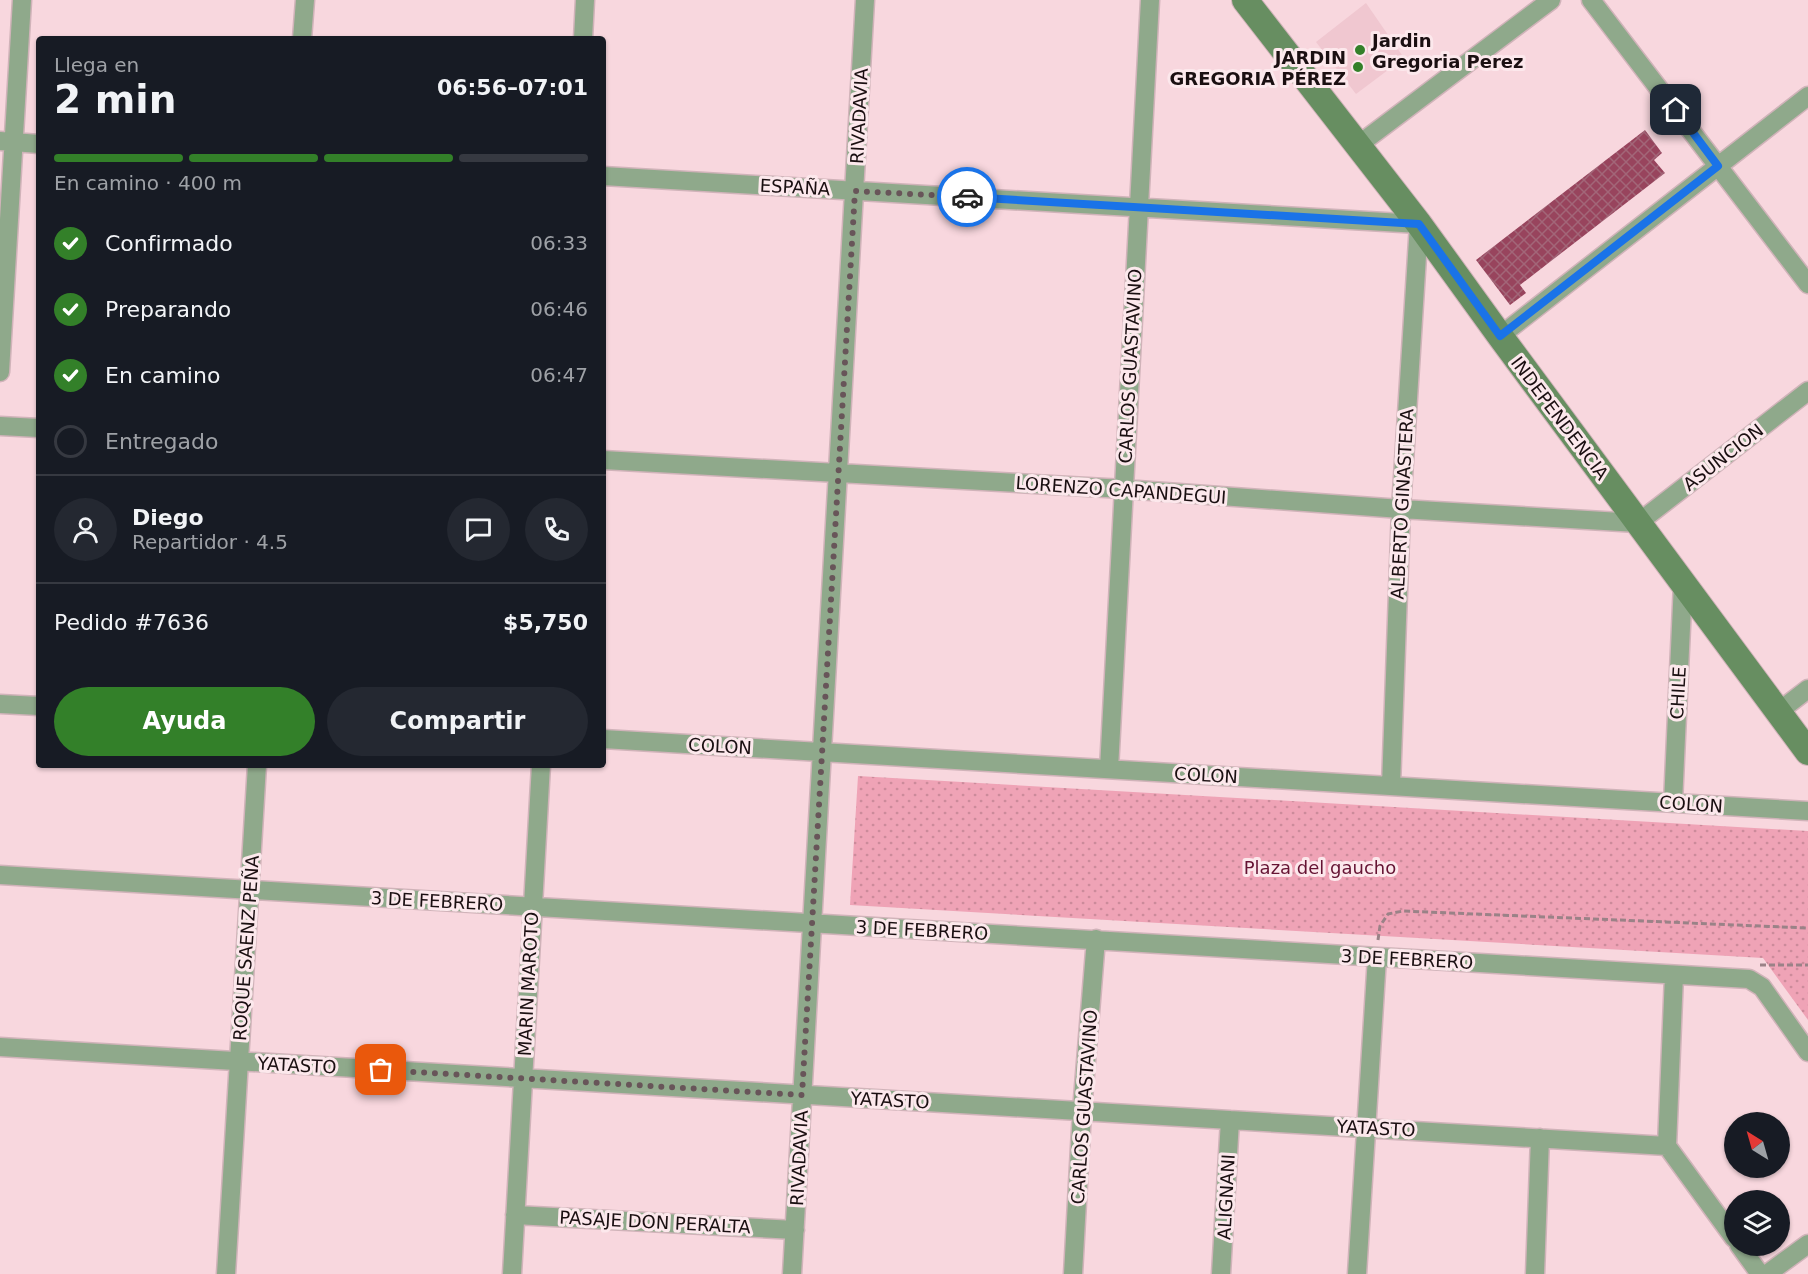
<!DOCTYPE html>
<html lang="es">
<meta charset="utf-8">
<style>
body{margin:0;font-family:"DejaVu Sans",sans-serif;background:#242831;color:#f1f3f6;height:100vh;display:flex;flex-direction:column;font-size:22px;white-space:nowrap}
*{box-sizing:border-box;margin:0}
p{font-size:20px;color:#9ea1a6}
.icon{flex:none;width:33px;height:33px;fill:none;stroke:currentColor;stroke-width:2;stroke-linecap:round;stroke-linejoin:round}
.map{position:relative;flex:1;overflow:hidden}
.details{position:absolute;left:36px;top:36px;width:570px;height:732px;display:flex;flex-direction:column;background:#171b24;border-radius:6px;box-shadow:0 2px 4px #0004}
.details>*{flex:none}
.needle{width:39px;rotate:323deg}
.controls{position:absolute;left:1724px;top:1112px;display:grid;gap:12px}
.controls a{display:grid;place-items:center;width:66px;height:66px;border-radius:50%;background:#171b24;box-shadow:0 2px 4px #0004;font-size:30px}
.pin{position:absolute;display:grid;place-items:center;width:51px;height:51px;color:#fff;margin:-26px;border-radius:12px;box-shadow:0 3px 9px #0006}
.courier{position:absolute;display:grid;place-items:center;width:60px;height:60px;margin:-30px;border:4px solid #1a73e8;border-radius:50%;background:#fff;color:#222;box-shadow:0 2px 8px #0007}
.summary em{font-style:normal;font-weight:700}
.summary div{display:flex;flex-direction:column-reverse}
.summary{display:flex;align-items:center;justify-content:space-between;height:102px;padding:0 18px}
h1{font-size:39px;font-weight:700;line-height:45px}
.bar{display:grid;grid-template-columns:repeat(4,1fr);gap:9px 6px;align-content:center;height:72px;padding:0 18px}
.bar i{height:8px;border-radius:4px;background:#363941}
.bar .active{background:#338029}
.bar p{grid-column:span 4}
.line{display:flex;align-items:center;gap:15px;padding:0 18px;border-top:2px solid #363941}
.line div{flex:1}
.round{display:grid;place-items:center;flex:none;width:63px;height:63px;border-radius:32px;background:#242831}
ol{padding:0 18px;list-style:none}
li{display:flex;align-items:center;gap:18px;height:66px}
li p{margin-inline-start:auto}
li .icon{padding:6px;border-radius:50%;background:#338029;color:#fff;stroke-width:4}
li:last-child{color:#9ea1a6}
li i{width:33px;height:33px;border:3px solid #363941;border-radius:50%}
.action{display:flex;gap:12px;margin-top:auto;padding:12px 18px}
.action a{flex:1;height:69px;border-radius:36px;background:#338029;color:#fff;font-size:24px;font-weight:700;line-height:69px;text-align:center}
.action a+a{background:#242831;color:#f1f3f6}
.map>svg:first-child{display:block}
.built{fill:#f0c7d0}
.green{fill:url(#green-dots)}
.building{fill:url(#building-cross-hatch)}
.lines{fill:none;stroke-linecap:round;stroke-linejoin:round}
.street-casing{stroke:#d0b3b9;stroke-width:21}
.secondary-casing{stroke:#d0b3b9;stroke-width:28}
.path{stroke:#9a8287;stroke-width:3;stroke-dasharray:6 3;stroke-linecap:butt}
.street{stroke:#8fa98b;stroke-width:18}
.secondary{stroke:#678e61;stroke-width:26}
.done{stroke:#685559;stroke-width:6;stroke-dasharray:0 10.8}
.route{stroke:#1a73e8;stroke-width:8}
.poi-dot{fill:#338029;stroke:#fce8ec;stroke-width:2}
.labels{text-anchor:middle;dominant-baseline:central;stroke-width:6;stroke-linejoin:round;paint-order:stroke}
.poi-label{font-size:18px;font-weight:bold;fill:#1a0f11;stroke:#fce8ec;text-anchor:start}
.street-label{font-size:18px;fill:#1a0f11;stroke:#fce8ec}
.park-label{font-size:18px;fill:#651333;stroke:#fce8ec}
</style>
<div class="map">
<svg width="1808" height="1274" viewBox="0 0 1808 1274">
<defs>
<pattern id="green-dots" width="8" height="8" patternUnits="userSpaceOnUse" patternTransform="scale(1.5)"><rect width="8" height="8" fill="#efa3b6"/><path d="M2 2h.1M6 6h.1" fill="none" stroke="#cc8b9b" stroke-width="1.8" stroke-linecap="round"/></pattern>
<pattern id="building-cross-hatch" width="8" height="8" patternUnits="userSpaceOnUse" patternTransform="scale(1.5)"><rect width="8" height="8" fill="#98445d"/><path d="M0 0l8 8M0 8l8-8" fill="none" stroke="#a26678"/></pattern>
</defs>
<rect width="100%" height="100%" fill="#f8d7de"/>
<path class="built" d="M1366,3L1404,58L1356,94L1316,42Z"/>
<path class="green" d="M858,776L1808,831V1020L1763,958L850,905Z"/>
<path class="building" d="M1645,130L1662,153L1654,160L1665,173L1520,285L1526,293L1510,305L1476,260Z"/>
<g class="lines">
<defs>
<path id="street" d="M1591,0L1808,284
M302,39L305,0
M583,39L585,0
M0,141L39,144
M1357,146L1551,0
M603,176L1419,224L1401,509L1391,786
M1500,336L1808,96
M0,372L22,0
M0,426L39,428
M603,460L1124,489L1401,509L1638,523L1808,391
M0,704L39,706
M1778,712L1808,689
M603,739L1808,811
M1109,769L1150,0
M1673,803L1683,583
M0,875L1749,979L1762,987L1808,1052
M0,1047L1667,1146L1734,1238
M1667,1146L1674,975
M515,1215L795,1230
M1739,1245L1760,1274
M226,1274L257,765
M512,1274L541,765
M792,1274L865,0
M1073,1274L1082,1111L1096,939
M1221,1274L1230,1120
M1357,1274L1377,957
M1535,1274L1540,1138
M1767,1274L1808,1244"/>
<path id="secondary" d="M1245,0L1419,224L1500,336L1808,752"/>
</defs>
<use href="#street" class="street-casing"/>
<use href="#secondary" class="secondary-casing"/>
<path class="path" d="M1378,940L1380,926L1388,914L1403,911L1808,928
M1760,965H1808"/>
<use href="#street" class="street"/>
<use href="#secondary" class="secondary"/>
</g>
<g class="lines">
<path class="done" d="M381,1070L802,1095L855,191L967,197"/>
<path class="route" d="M967,197L1419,224L1500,336L1718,166L1676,110"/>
</g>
<g class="poi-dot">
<circle cx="1360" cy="50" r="6"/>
<circle cx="1358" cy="67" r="6"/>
</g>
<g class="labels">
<g class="poi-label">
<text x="1372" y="40">Jardin<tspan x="1372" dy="21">Gregoria Perez</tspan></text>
<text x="1346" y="57" text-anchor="end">JARDIN<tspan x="1346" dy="21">GREGORIA PÉREZ</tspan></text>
</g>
<g class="street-label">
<text transform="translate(859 116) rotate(-87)">RIVADAVIA</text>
<text transform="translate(795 187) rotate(3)">ESPAÑA</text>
<text transform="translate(1130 366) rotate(-87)">CARLOS GUASTAVINO</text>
<text transform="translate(1560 418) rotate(53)">INDEPENDENCIA</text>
<text transform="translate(1723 457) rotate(-38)">ASUNCION</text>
<text transform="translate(1121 490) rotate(4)">LORENZO CAPANDEGUI</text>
<text transform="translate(1402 504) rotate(-87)">ALBERTO GINASTERA</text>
<text transform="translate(1678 693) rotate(-87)">CHILE</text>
<text transform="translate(720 746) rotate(3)">COLON</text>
<text transform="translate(1206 775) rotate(3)">COLON</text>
<text transform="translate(1691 804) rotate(4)">COLON</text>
<text transform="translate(437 901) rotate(3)">3 DE FEBRERO</text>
<text transform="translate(922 930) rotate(3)">3 DE FEBRERO</text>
<text transform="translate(246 948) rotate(-86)">ROQUE SAENZ PEÑA</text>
<text transform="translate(1407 959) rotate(3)">3 DE FEBRERO</text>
<text transform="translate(528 984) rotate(-87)">MARIN MAROTO</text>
<text transform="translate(297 1065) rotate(3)">YATASTO</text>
<text transform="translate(890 1100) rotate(3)">YATASTO</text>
<text transform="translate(1084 1107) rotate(-86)">CARLOS GUASTAVINO</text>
<text transform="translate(1376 1128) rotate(3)">YATASTO</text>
<text transform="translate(799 1158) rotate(-87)">RIVADAVIA</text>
<text transform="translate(1226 1197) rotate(-87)">ALIGNANI</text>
<text transform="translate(655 1222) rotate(3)">PASAJE DON PERALTA</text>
</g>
<g class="park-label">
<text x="1320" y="867">Plaza del gaucho</text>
</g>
</g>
</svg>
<div class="controls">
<a><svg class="needle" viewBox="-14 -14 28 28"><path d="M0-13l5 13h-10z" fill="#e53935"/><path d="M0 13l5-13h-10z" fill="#9ea1a6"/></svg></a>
<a><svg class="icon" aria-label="layers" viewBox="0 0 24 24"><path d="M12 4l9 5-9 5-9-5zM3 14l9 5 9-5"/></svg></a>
</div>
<div class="pin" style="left:381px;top:1070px;background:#ea580c"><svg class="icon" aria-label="bag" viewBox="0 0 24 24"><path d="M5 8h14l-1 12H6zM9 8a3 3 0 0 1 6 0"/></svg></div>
<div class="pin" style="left:1676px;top:110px;background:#1f2937"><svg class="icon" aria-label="home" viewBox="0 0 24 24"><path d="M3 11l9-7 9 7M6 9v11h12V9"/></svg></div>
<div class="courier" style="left:967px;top:197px"><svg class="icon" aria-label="car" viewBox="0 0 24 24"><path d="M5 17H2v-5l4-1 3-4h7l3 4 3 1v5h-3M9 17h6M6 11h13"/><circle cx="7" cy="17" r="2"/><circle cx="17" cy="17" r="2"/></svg></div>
<section class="details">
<div class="summary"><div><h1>2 min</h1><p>Llega en</p></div><em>06:56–07:01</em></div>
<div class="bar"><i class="active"></i><i class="active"></i><i class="active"></i><i></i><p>En camino · 400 m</p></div>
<ol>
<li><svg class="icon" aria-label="check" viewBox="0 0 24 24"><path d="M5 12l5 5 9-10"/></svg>Confirmado<p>06:33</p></li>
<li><svg class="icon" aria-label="check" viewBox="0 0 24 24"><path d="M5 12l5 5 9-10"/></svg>Preparando<p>06:46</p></li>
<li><svg class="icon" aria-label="check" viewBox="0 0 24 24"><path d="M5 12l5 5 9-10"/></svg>En camino<p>06:47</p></li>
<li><i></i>Entregado</li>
</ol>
<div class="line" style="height:108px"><a class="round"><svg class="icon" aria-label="person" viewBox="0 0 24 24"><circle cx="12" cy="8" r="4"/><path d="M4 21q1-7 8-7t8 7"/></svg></a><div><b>Diego</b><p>Repartidor · 4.5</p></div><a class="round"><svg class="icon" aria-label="chat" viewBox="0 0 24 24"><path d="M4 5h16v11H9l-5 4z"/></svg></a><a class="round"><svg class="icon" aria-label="phone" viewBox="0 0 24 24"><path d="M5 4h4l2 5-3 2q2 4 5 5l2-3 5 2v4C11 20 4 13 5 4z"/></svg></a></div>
<div class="line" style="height:78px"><div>Pedido #7636</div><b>$5,750</b></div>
<div class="action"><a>Ayuda</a><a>Compartir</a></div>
</section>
</div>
